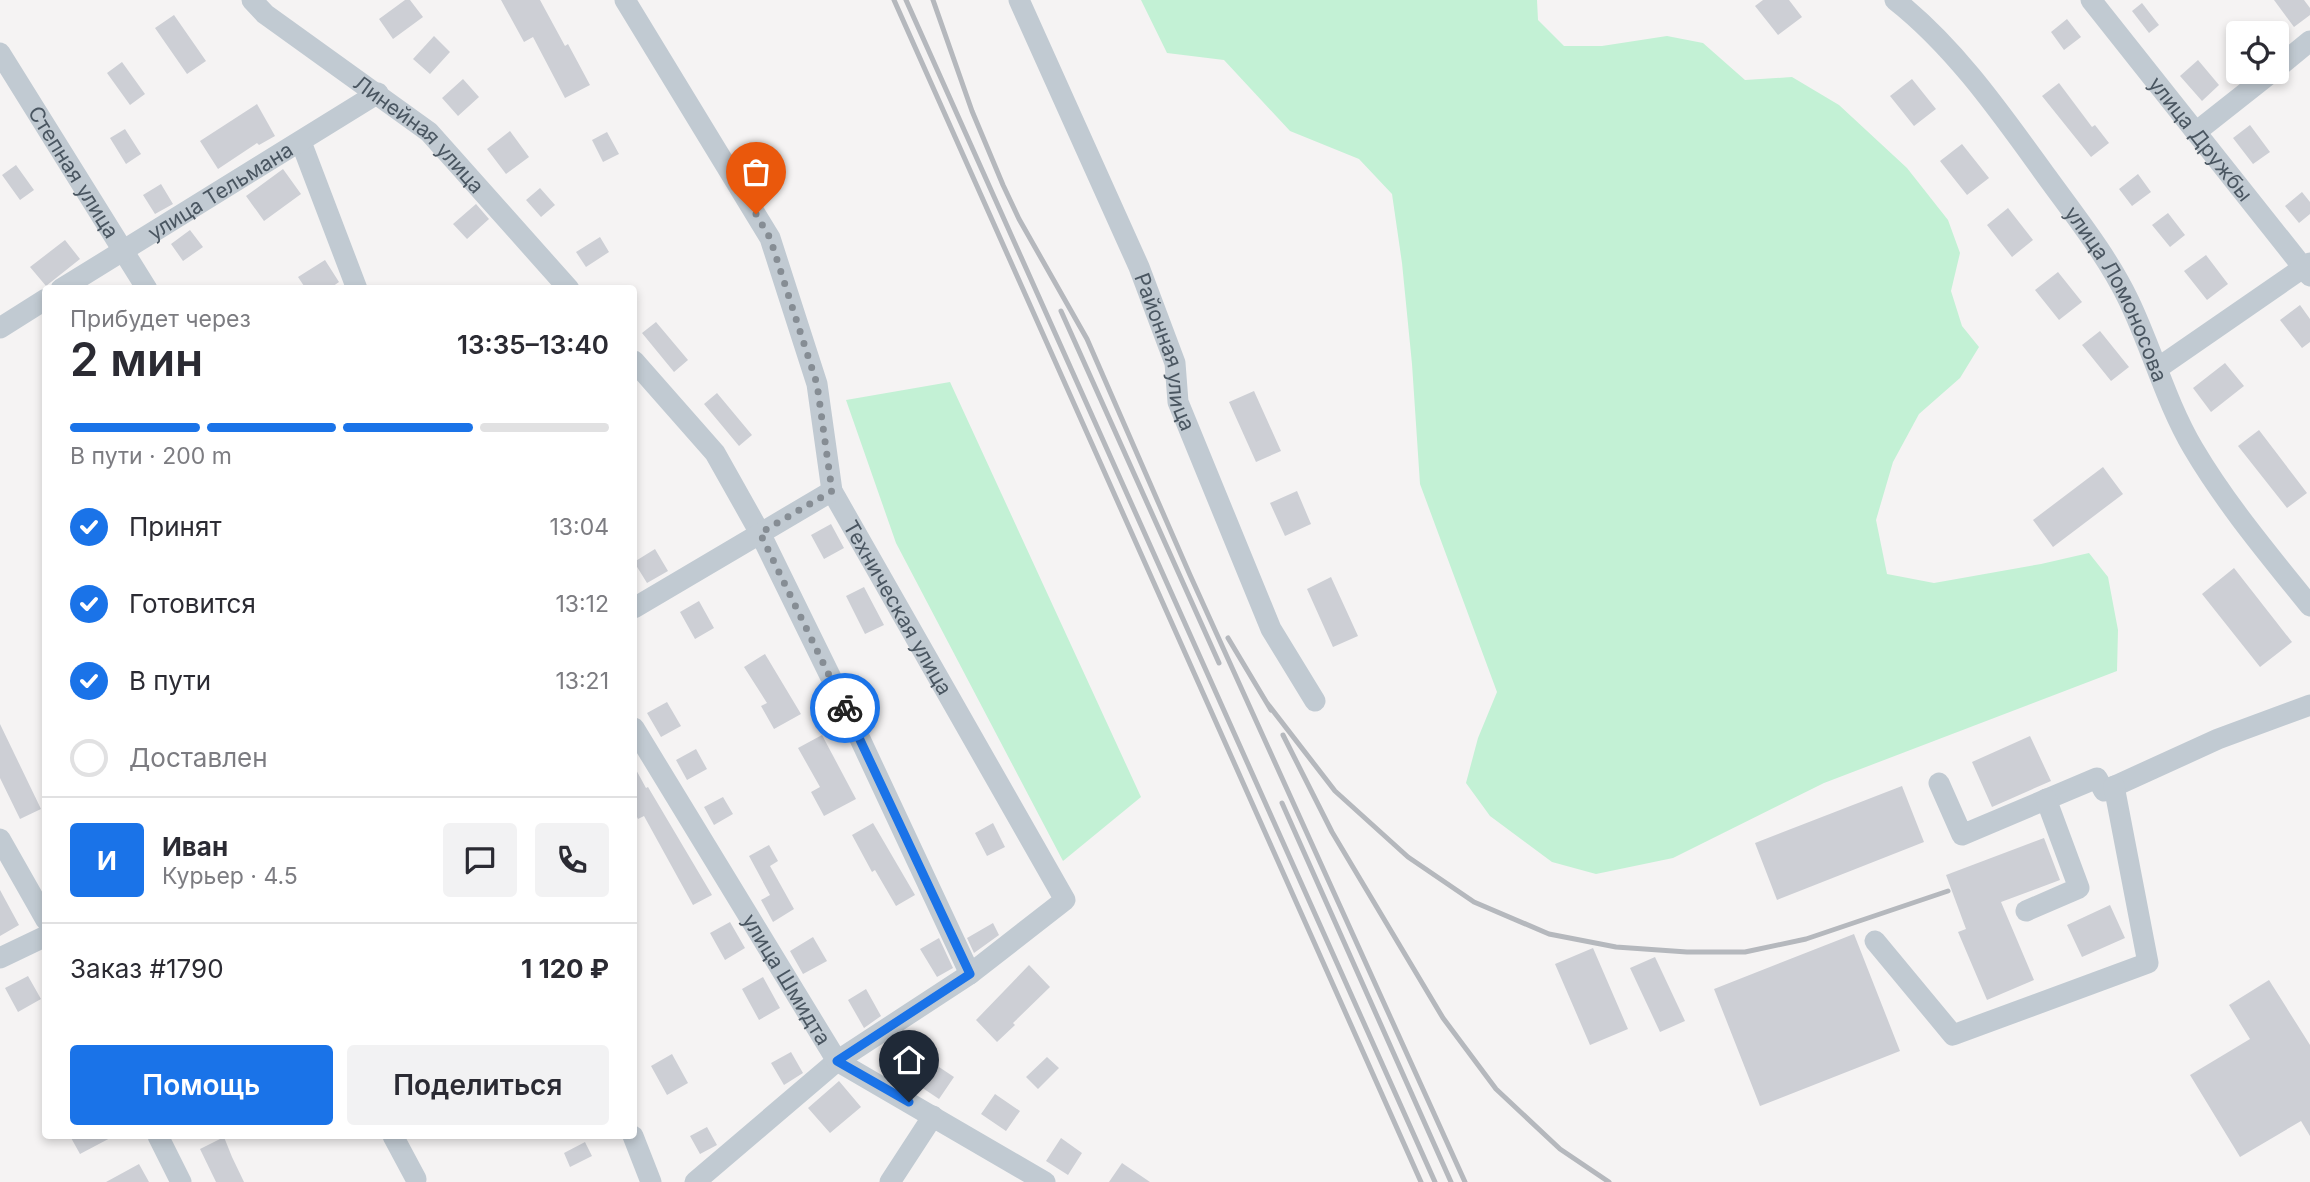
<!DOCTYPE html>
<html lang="ru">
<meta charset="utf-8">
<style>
body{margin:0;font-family:Inter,sans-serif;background:#f2f2f3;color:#2b2b33;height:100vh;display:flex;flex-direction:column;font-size:26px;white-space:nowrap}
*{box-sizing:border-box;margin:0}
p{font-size:23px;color:#7c7c81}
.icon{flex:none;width:38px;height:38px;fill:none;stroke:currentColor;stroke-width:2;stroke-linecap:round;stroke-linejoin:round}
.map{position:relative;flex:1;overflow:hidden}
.panel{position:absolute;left:42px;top:285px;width:595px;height:854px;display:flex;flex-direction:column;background:#fff;border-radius:7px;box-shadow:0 4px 10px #0003}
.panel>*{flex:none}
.controls{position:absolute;left:2226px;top:21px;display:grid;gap:14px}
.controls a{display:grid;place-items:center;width:63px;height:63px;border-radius:7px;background:#fff;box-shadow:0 4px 10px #0003;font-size:35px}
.pin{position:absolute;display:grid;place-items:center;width:60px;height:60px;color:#fff;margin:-72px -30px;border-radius:50% 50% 50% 0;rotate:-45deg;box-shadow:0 0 7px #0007}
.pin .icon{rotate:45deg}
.courier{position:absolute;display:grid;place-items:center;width:70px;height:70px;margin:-35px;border:5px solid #1a73e8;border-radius:50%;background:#fff;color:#222;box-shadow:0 2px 9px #0007}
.headline em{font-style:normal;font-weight:600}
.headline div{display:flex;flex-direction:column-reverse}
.headline{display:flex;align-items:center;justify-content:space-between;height:119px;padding:0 28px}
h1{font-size:46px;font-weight:600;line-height:52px}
.bar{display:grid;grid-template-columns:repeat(4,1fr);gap:10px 7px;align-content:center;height:84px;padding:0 28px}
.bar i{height:9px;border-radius:5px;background:#e1e1e2}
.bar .active{background:#1a73e8}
.bar p{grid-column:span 4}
.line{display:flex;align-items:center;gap:18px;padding:0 28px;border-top:2px solid #e1e1e2}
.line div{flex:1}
.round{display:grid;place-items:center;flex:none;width:74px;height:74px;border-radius:7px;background:#f2f2f3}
ol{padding:0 28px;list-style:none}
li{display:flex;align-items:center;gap:21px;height:77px}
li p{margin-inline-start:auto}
li .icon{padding:7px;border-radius:50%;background:#1a73e8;color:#fff;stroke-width:4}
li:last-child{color:#7c7c81}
li i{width:38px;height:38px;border:4px solid #e1e1e2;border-radius:50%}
.cta{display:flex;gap:14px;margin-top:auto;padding:14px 28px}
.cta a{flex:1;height:80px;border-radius:7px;background:#1a73e8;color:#fff;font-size:28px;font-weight:600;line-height:80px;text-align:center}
.cta a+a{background:#f2f2f3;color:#2b2b33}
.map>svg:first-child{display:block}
.green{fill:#c3f1d5}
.building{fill:#cdcfd5}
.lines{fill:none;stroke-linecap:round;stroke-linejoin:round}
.minor{stroke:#c1cad2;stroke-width:21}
.rail{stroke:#b5b8bd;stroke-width:5}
.done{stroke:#868d94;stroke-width:7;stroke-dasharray:0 12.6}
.route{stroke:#1a73e8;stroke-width:9}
.labels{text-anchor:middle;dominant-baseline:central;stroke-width:6;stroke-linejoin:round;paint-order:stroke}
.street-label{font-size:21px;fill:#4a5661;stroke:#fff}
</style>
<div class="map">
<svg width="2310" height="1182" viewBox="0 0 2310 1182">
<rect width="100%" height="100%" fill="#f5f3f3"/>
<path class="green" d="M1141,0H1537L1538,20L1564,46H1602L1667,36L1703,43L1745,80L1792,77L1839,105L1907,168L1948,220L1960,253L1951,291L1962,326L1979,347L1960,378L1919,414L1893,462L1876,520L1887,574L1934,583L2041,564L2089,553L2108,577L2118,630L2117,671L1824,783L1673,858L1596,874L1552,862L1490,816L1466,783L1478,738L1497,692L1420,484L1412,364L1402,263L1392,194L1359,159L1290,131L1224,60L1167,53Z
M950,382L1141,797L1063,861L896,543L846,400Z"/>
<path class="building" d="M405,0H410L423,17L393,39L379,19Z
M501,0H540L565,46L568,44L590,85L565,98L533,37L524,42Z
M1763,0H1789L1802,17L1778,35L1755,6Z
M2274,0H2304L2310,8V15L2294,27Z
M2142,3L2159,25L2149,33L2132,11Z
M174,15L206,61L187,74L155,28Z
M2067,19L2081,37L2064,50L2051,32Z
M434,36L450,52L430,74L413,59Z
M2198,60L2219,85L2202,101L2180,76Z
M122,62L145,94L130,105L107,73Z
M463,79L479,97L458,116L442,98Z
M1912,79L1936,109L1914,126L1890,96Z
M2059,83L2092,127L2095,125L2109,143L2091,157L2042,96Z
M257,104L275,136L259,145L257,143L218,169L200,141Z
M2250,125L2270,152L2253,164L2233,138Z
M125,129L141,154L126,164L110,138Z
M510,131L529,157L506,174L487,149Z
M607,132L619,154L603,162L592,140Z
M1962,144L1989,178L1967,195L1940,161Z
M16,165L34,190L20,200L2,175Z
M283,169L301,194L264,221L246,196Z
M2138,174L2151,192L2132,206L2119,189Z
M161,184L173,204L155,214L143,195Z
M540,188L555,205L541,217L526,200Z
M2302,192L2310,202V214L2299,223L2285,206Z
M476,204L489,219L467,239L453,224Z
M2008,208L2033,240L2012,257L1987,225Z
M2168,213L2185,235L2170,247L2152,225Z
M190,230L203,247L183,261L171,244Z
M600,237L609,252L586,267L576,252Z
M65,240L80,259L46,286L30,267Z
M2206,255L2228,284L2207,300L2184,271Z
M325,260L339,282L329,289H306L298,277Z
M2058,272L2082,302L2059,320L2035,290Z
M2300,305L2310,319V342L2302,348L2280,320Z
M656,322L688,360L674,372L642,333Z
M2100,331L2129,367L2111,381L2082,345Z
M2225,363L2244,386L2211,412L2193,388Z
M1254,391L1281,451L1256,462L1229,402Z
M717,393L752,435L739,446L704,404Z
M2259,430L2307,493L2287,508L2238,446Z
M2103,467L2123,494L2053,547L2033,520Z
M1297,491L1311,524L1285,536L1270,503Z
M831,524L844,548L824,559L811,535Z
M655,549L668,571L647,583L634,562Z
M2234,568L2292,642L2260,667L2202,594Z
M1331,577L1358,636L1333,647L1307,589Z
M864,587L884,625L865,634L846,596Z
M699,601L714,628L695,639L680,612Z
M765,654L801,714L774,729L761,706L767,703L744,667Z
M667,702L681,726L661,737L647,713Z
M0,724L41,809L20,819L0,778Z
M822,735L856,799L824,816L811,792L820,787L798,748Z
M2030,736L2051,781L1992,807L1972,762Z
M696,749L707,769L687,780L676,760Z
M634,766L646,788L648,787L712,895L693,905L644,816L638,819L634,811Z
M1902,786L1924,842L1777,900L1755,843Z
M723,797L733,814L714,825L704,807Z
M873,823L915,895L896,906L875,870L872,872L852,835Z
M993,823L1005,847L987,856L975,833Z
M2044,838L2060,880L2001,902L2034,980L1987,1000L1958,932L1966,929L1946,875Z
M769,845L778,861L770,866L794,909L773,922L761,900L770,895L749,856Z
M0,890L19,925L0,936Z
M2110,905L2125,938L2082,957L2067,925Z
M730,922L745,948L725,960L710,933Z
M993,923L999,935L974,953L967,938Z
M1854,934L1900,1051L1760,1106L1714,989Z
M813,937L827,961L803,974L790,951Z
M939,938L953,968L937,977L920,949Z
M1593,948L1628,1029L1590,1045L1555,964Z
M1655,957L1685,1021L1660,1032L1630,968Z
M1029,965L1050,987L1013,1023L1015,1025L997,1042L976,1020Z
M28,976L41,999L18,1012L5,988Z
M763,977L780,1008L759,1020L742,989Z
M2269,980L2310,1045V1136L2301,1121L2240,1157L2190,1075L2250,1039L2229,1005Z
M866,989L881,1016L864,1028L848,1000Z
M791,1052L803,1073L784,1085L771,1063Z
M672,1054L688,1083L667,1095L651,1066Z
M1047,1057L1059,1068L1038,1089L1026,1077Z
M930,1061L954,1077L939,1099L915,1083Z
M839,1081L861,1107L830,1133L808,1108Z
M995,1094L1020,1111L1006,1131L981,1114Z
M707,1127L717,1145L700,1154L690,1136Z
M70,1136H114L80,1154Z
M224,1137L232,1157L244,1182H216L200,1149Z
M1061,1138L1082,1153L1068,1175L1046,1161Z
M585,1142L592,1156L570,1167L564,1153Z
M1122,1163L1150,1182H1109Z
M139,1164L149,1182H106Z"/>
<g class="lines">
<g class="minor">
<path id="s1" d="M252,0L265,14L429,132L569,289"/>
<path id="s2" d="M625,0L770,238L817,384L832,491L1065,900L970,974L837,1061L695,1182"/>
<path id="s3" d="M1019,0L1139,267L1175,363L1178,402L1271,629L1315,701"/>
<path id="s4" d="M1895,0C1956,48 2002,115 2047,177C2076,217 2108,257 2129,301C2152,349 2166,402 2193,448C2226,504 2269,555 2310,606"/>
<path id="s5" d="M2091,0L2310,276"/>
<path id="s6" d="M0,53L147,289"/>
<path d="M2277,68L2310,41"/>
<path d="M2196,132L2272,72"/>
<path d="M301,142L357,289"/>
<path id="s7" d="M61,289L378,93"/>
<path d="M0,328L46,299"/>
<path d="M634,361L715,453L760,533L839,694L970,974"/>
<path d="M2158,368L2310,263"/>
<path d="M634,608L832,491"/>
<path id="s8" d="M634,728L837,1061L1045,1182"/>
<path d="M1939,783L1962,835L2097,778L2104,791L2218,739L2310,705"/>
<path d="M0,839L46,920"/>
<path d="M2026,911L2079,888L2046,799"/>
<path d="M1875,941L1953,1035L2148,963L2114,786"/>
<path d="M0,958L46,936"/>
<path d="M158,1136L181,1182"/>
<path d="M393,1136L416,1179"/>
<path d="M633,1136L651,1182"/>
<path d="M890,1182L933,1116"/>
</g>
<path class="rail" d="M894,0L1421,1182
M906,0L1435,1182
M933,0L972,111L1003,185L1019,219L1087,339L1190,575L1465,1182
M1061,311L1219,663
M1228,638L1271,710
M1267,703L1335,791L1408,857L1474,902L1549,934L1616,947L1687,952H1745L1806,939L1948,891
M1283,735L1332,832L1443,1018L1496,1089L1560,1149L1609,1182
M1282,803L1451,1182"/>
</g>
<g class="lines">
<path class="done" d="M756,214L770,238L817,384L832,491L760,533L845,708"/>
<path class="route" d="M845,708L970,974L837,1061L909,1102"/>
</g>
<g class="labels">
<g class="street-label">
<text stroke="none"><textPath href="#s1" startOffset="215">Линейная улица</textPath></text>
<text stroke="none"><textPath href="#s5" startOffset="177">улица Дружбы</textPath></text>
<text stroke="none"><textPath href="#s6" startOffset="140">Степная улица</textPath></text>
<text stroke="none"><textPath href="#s7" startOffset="187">улица Тельмана</textPath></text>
<text stroke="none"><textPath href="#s4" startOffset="371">улица Ломоносова</textPath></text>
<text stroke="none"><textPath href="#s3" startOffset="382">Районная улица</textPath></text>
<text stroke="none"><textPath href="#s2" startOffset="674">Техническая улица</textPath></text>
<text stroke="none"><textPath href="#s8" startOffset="294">улица Шмидта</textPath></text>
</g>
</g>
</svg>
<div class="controls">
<a><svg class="icon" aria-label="locate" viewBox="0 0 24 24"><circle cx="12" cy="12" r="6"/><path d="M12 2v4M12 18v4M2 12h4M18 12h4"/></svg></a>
</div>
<div class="pin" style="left:756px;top:214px;background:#ea580c"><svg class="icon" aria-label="bag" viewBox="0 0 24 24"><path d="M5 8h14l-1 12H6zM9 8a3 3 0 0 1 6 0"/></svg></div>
<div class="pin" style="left:909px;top:1102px;background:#1f2937"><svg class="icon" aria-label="home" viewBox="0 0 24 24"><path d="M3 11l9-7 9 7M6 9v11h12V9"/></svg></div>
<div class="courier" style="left:845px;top:708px"><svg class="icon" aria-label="bike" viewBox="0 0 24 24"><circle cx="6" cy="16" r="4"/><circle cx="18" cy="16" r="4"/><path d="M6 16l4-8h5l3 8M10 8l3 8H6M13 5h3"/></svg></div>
<section class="panel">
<div class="headline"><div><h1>2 мин</h1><p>Прибудет через</p></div><em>13:35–13:40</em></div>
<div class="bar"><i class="active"></i><i class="active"></i><i class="active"></i><i></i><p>В пути · 200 m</p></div>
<ol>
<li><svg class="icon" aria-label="check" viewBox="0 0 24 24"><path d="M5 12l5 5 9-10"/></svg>Принят<p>13:04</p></li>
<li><svg class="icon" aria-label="check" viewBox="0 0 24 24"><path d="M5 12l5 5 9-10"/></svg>Готовится<p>13:12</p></li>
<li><svg class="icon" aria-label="check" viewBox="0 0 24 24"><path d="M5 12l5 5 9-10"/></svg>В пути<p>13:21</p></li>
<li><i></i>Доставлен</li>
</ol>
<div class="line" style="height:126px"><b class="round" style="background:#1a73e8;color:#fff">И</b><div><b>Иван</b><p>Курьер · 4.5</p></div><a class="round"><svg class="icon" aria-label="chat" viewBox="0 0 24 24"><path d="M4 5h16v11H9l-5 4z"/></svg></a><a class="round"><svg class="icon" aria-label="phone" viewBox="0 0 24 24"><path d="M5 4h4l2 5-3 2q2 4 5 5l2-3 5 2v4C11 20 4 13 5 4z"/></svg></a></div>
<div class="line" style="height:91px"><div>Заказ #1790</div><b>1 120 ₽</b></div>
<div class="cta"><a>Помощь</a><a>Поделиться</a></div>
</section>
</div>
